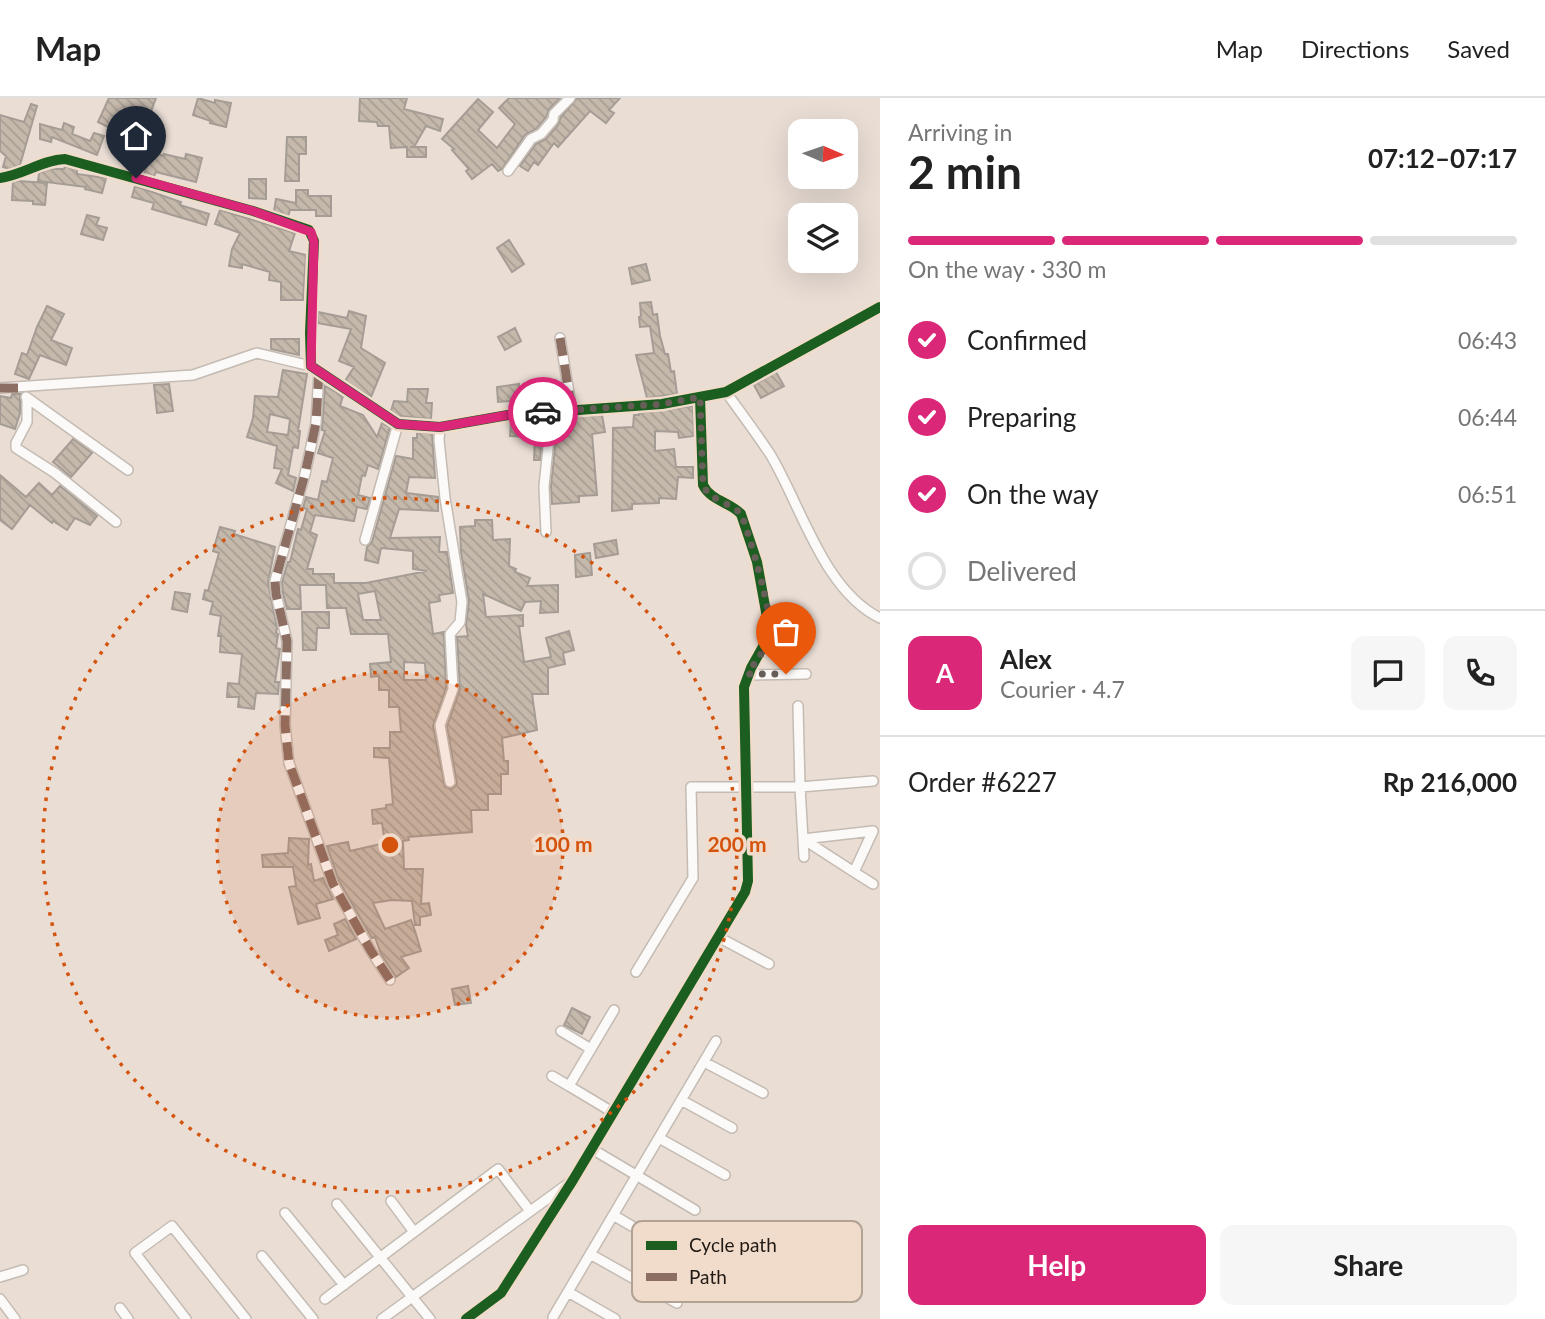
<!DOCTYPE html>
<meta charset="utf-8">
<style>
body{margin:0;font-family:Lato,sans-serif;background:#f6f6f6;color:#222;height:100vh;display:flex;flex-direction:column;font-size:26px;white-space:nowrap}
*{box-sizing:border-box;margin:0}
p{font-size:23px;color:#767676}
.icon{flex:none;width:38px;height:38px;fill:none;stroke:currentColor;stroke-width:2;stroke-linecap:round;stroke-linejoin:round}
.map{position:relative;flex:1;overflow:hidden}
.sheet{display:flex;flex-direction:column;background:#fff;width:665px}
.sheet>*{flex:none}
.needle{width:46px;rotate:92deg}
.buttons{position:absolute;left:788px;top:21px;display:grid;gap:14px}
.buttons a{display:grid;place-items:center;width:70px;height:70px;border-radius:14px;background:#fff;box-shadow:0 7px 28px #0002;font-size:35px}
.pin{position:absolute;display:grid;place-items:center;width:60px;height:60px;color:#fff;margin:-72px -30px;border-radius:50% 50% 50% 0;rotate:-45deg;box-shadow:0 0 7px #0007}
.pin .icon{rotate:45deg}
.courier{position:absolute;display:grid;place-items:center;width:70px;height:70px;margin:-35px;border:5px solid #db2777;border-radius:50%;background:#fff;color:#222;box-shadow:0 2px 9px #0007}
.headline em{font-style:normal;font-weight:700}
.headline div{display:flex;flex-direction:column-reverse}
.headline{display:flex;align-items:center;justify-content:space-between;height:119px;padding:0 28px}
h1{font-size:46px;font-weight:700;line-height:52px}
.bar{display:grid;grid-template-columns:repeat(4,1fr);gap:10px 7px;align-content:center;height:84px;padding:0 28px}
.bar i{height:9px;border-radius:5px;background:#e0e0e0}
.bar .active{background:#db2777}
.bar p{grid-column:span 4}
.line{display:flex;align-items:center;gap:18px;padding:0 28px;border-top:2px solid #e0e0e0}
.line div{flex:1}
.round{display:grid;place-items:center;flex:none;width:74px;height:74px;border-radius:14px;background:#f6f6f6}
ol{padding:0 28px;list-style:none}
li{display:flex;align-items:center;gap:21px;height:77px}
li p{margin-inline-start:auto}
li .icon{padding:7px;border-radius:50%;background:#db2777;color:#fff;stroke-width:4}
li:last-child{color:#767676}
li i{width:38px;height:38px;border:4px solid #e0e0e0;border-radius:50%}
.button{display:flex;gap:14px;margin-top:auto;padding:14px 28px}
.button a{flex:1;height:80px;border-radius:14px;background:#db2777;color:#fff;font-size:28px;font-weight:700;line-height:80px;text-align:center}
.button a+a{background:#f6f6f6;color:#222}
header{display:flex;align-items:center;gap:42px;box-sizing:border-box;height:98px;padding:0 35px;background:#fff;border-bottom:2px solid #e0e0e0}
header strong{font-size:33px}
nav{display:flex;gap:38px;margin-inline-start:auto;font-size:24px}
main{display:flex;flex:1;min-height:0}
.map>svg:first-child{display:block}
.building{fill:url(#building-back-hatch);stroke:#a59d95;stroke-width:2;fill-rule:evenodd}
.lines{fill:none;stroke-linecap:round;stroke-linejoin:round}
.street-casing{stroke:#c4bbb3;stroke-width:12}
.street{stroke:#fcfaf9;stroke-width:9}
.quiet{stroke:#8d6e63;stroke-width:9;stroke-dasharray:18 9;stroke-linecap:butt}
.cycleway-casing{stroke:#f1dccc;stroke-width:15}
.cycleway{stroke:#1b5e20;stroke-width:10}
.done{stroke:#665e57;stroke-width:7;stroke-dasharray:0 12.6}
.route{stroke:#db2777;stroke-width:9}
.ring{fill:none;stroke:#d4530d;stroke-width:3.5;stroke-dasharray:3.5 7}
.key{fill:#f1dccc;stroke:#b2a294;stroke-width:2}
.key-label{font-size:19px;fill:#201913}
.centre{fill:#d4530d;stroke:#f1dccc;stroke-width:3.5}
.ring-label{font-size:21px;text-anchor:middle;font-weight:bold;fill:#d4530d;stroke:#f1dccc;stroke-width:7;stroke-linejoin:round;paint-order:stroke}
</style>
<header>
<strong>Map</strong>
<nav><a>Map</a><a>Directions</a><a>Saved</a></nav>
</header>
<main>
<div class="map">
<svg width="880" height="1221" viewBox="0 0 880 1221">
<defs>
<pattern id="building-back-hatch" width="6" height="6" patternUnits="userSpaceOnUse" patternTransform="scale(1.75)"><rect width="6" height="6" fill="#c5b9ac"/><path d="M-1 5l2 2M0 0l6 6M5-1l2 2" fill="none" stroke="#a99e93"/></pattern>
</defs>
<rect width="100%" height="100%" fill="#e9ddd4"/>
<path class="building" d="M109,0H156L140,43L143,44L140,49L164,58V56L185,61L186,56L202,60L196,84L156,74L154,78L144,76L149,62L115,46L120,35L98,24Z
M198,0L215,5V2L231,5L226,29L210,25L211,23L193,17Z
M360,0H407L404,11L443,21L440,33L426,28L414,49H410H426V59H407V49L391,50L389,28H378L377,24L359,23Z
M509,0H560L549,11L546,19L537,30L525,37L502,71L498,73L492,66L472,81L466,73L469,71L452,52L454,51L442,41L478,1L493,14L478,32L497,50L515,26L499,10Z
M577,0H620L609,12L614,15L606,25L590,13L558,49L554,45L538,67L534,64L528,73L520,68L536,46L546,41L558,27L561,19Z
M31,6L37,8L20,67L10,71L3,69L6,58L0,53V17L24,24Z
M64,25L74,29L72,36L90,43L94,35L104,38L97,57L52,39L51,44L40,41V26L62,32Z
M287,39H306V56H299V83H285Z
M65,68L77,72V76L106,80L102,95L85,91L86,89L38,83L39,75L50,71H64Z
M249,81H266V101L249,100Z
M18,83L47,85L45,107L33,106V103L12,102L13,84Z
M135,88L181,104L180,107L209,116L206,127L152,111L154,105L132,99Z
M296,92H308V98H331V118H316V112H290L288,118L274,113L276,101L296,105Z
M220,112L295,135L289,153L306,157L303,202H281V184L269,182L270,174L242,166V170L229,168L232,151L240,135L215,126Z
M87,117L99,120L96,127L107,130L103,142L81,136Z
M509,142L524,166L512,174L497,150Z
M646,166L650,182L632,186L629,170Z
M651,204L653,217L657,216L660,238L665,256H668L671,274L674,273L677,296L647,300L636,257L654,255L650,228L640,229L639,219L641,218L640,205Z
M47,208L64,216L51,242L72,250L66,267L40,257L29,281L15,276L22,255L27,257L37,229Z
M349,213L366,218L361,250L385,265L371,299L345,283L354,269L339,263L351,231L317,225L318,214L347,220Z
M515,230L521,243L505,252L498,239Z
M271,241H299V257L271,251Z
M283,272L307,276L298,333H300L298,350L293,349L288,377L296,380L293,393L276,385L282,371L274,370L277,348L247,339L253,320L255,298L278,299ZM270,316L290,321L288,337L267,334Z
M776,274L784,288L761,300L754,287Z
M169,286L173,313L157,315L154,287Z
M519,286L520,302L498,304L497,289Z
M325,288L343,298L340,308L363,317L377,339L382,325L390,329L378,371L368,367L365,378L362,377L358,397L370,400L367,411L357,409L354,423L315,417L310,434L317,437L307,471H313V476H334V485H366L427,473L413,471V453L381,450L378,465L365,462L367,449L372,444L396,358L413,361V340H417V334L432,335L435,380L409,379L406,395L438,399V413L399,411L390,440L440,439L439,454H447L453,495L439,497L440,503L429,505L433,536L444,534L446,590L433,628L445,689L452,691L457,686L447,628L460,591L457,539L468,538L466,527L469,503L461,454L460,429L475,428V422H492L493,442L510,441L509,468L516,471L515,474L530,480L527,488L558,487V514L540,515L541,503L525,504L521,513L483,496L486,519L523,517V528H519L524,564L551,559L546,540L569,533L574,552L563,555L565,566L548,570V596H532L537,632L502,640L504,663H508V676H501V696H488V712H471L472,734L408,739L409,742L403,743L404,771H423L421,806L429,805L431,817L420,819V827H415L412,803L392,802L373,805L385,831L411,822L415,833L421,853L401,859L409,870L396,879L381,856L375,839L372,840L339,783L327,748L348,744L350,753L385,745L382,725L373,726L372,712L386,710V707L393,706L389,660L374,659V650H390V634H401L399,609H389V592H379V578L371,579L370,566L391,564L388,536H351L346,510H327L326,487H300L301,511H287L283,495L282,484L288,464H290L298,431L301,432L307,411L303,410L306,399L318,402L322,383L327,384L333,360L318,355L325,333L322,332ZM375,493L381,522H363L358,496ZM404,564L425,565L426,582H404Z
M408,291H428L426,305H432L431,321L399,318L391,313L394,303L407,304Z
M12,296H20V315L15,331L0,326V298L11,300Z
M693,308L694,338L679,340L678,334L655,333V353L674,351L676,369H693V380L678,379L676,401L659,400V405L632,406V411L612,413L613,330L633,329L634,317H639V315Z
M602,317L605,334L592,336L597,397L579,398V404L552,406L551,388L558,320Z
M544,321L540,362H534L535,339L510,338L511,324Z
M73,341L92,355L71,379L53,364Z
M0,377L26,399L39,385L52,397L60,388L97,418L90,427L75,420L67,432L53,423L52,425L30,407L12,431L0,422Z
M220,429L235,433L234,436L275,449L268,484L277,530L276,535L278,536L276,550L280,551L275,584H279L278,596L256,595L254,611L238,609L239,599H227L228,585L239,586L242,556L220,554L221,538H218L221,518L210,516L213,504L203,501L205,492L208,493L219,455L213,453Z
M616,442L618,456L596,460L594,446Z
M590,455L592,477L576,479L575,457Z
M175,494L190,496L187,514L172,511Z
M302,514H329V530H317L316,552H303Z
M289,740L309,741L308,767L311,766L314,783L323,780L333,801L316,806L320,820L298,826L289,789L296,788L293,769H263L262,757L288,755Z
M345,821L356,841L329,853L325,842L338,837L334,826Z
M468,888L471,905L455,907L452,891Z
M572,910L590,919L582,936L564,927Z"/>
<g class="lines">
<defs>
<path id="street" d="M508,73L531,41L541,36L553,22L554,16L570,0
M0,80C23,77 42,62 65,61L253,113L309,132L314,143L310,235L311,268L398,326L440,329L508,317L662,306L726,294L880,209
M560,240L572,313
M319,273L316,325L305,376L275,483L276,496L287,543L285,627L289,665L333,786L371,853L390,882
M0,290L193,277L257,255L311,268
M726,294C741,315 756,335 770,356C801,407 823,492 880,520
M26,299L128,372
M27,300V324L16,345V350L55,375L116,424
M440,329L439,342L445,400L462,504L460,524L450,536L453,591L440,627L450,684
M546,434L544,388L552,313
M365,442L398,326
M748,577L806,576
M873,733L854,774L803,741Z
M804,759L800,689L873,683
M854,774L873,786
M720,840L769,866
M636,874L693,780L691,689H800L798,608
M561,933L591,951
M704,964L763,995
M552,978L569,988
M681,1002L732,1030
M614,1015L569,988L614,912
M659,1040L725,1077
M592,1051L695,1112
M391,1103L414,1134
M337,1106L430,1221
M285,1115L344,1187
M613,1117L698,1167
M590,1156L677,1205
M262,1158L313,1221
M0,1179L23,1172
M568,1194L615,1221
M0,1201L15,1221
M325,1201L498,1071L530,1113
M120,1210L128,1221
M553,1219L716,943
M186,1221L135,1155L172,1128L246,1221
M382,1221L569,1085
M466,1221L501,1195L573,1082L745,794L748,783L744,589L751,570L770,536L757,464L741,416C730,404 711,403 703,387L700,299"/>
</defs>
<use href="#street" class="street-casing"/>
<use href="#street" class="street"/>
<path class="quiet" d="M560,240L572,313
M319,273L316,325L305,376L275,483L276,496L287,543L285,627L289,665L333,786L371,853L390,882
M0,290H18"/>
<defs>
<path id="cycleway" d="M0,80C23,77 42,62 65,61L253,113L309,132L314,143L310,235L311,268L398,326L440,329L508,317L662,306L726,294L880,209
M466,1221L501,1195L573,1082L745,794L748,783L744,589L751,570L770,536L757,464L741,416C730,404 711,403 703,387L700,299"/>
</defs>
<use href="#cycleway" class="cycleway-casing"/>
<use href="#cycleway" class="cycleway"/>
</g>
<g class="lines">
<path class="done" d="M543,314L662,306L700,299L703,387C710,403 730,404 741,416C749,434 774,522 770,538C766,552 754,564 748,576H786"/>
<path class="route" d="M136,80L253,113L311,134L314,144L311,268L398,326L440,329L508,317L543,314"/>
</g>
<circle cx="390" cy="747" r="173" fill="#d4530d" fill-opacity=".12"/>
<g class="ring">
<circle cx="390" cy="747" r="173"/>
<circle cx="390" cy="747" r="347"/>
</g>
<rect x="632" y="1123" width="230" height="81" rx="10" class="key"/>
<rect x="646" y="1143" width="31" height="9" fill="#1b5e20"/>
<rect x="646" y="1175" width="31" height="8" fill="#8d6e63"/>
<g class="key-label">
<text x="689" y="1154">Cycle path</text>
<text x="689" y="1186">Path</text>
</g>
<circle cx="390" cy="747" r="10" class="centre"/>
<g class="ring-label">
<text x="563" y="754">100 m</text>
<text x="737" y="754">200 m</text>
</g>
</svg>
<div class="buttons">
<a><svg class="needle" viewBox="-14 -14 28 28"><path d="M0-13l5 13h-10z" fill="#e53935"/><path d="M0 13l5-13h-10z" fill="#767676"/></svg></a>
<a><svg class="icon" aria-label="layers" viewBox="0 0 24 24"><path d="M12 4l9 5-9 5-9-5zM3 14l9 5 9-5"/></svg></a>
</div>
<div class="pin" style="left:786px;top:576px;background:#ea580c"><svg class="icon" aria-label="bag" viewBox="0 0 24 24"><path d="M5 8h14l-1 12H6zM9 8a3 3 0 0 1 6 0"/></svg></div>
<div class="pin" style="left:136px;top:80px;background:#1f2937"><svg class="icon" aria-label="home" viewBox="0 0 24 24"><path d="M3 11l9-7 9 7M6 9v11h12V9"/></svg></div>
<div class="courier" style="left:543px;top:314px"><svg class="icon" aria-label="car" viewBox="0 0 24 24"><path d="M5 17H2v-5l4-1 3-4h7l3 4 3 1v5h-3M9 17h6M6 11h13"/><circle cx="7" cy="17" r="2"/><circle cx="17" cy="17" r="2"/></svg></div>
</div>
<section class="sheet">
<div class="headline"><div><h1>2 min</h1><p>Arriving in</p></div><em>07:12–07:17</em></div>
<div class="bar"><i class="active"></i><i class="active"></i><i class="active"></i><i></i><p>On the way · 330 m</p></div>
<ol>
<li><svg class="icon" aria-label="check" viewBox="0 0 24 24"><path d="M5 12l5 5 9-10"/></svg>Confirmed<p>06:43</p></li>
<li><svg class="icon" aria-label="check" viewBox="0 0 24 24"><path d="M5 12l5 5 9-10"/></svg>Preparing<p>06:44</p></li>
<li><svg class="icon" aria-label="check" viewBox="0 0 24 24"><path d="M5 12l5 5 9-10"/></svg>On the way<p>06:51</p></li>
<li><i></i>Delivered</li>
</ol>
<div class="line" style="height:126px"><b class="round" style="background:#db2777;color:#fff">A</b><div><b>Alex</b><p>Courier · 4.7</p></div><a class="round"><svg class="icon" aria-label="chat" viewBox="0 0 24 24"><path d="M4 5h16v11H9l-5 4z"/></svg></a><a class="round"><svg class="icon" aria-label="phone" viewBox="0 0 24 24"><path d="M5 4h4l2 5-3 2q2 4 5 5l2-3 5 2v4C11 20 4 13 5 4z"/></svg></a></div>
<div class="line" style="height:91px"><div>Order #6227</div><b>Rp 216,000</b></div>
<div class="button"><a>Help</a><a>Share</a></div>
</section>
</main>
